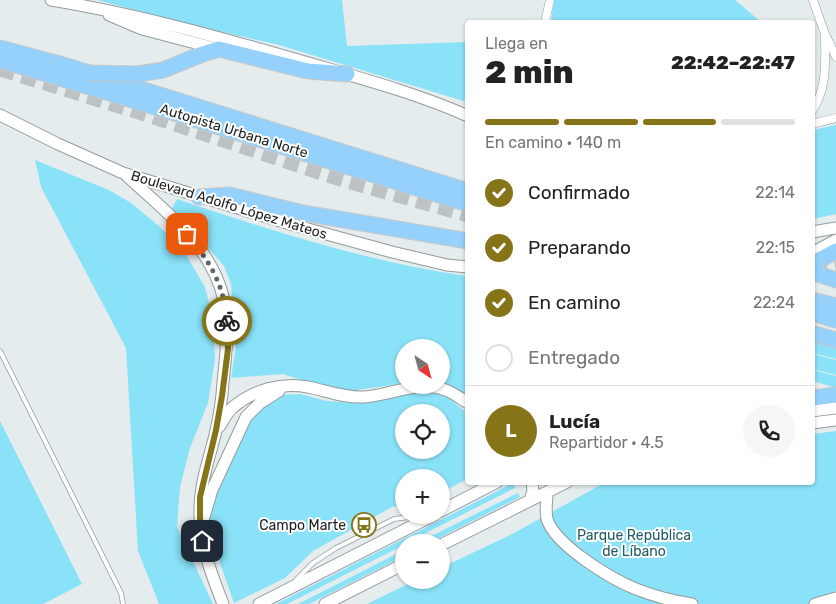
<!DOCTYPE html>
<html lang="es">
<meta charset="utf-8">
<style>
body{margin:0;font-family:Rubik,sans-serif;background:#f6f6f6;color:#222;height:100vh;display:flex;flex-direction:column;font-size:19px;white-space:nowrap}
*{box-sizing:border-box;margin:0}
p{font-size:16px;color:#767676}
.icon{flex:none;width:28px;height:28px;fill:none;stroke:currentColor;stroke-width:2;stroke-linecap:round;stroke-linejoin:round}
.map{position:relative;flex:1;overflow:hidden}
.details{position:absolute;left:465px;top:20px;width:350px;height:465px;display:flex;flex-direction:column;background:#fff;border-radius:5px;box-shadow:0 1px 4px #0004}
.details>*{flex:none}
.needle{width:32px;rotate:144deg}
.buttons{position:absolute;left:395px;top:339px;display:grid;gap:10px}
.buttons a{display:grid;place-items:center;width:55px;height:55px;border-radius:50%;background:#fff;box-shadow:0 1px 4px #0004;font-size:25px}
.pin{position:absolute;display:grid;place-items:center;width:42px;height:42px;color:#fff;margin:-21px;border-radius:10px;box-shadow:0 2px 8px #0006}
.courier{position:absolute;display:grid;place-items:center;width:50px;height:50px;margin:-25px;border:4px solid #867518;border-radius:50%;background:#fff;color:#222;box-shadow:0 1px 6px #0007}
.headline em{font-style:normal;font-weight:800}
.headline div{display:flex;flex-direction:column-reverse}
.headline{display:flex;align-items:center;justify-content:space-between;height:85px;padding:0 20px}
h1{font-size:32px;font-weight:800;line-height:38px}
.bar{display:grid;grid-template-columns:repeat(4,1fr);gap:8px 5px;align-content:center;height:60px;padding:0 20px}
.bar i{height:6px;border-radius:4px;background:#e0e0e0}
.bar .selected{background:#867518}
.bar p{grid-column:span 4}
.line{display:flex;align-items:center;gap:12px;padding:0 20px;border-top:1px solid #e0e0e0}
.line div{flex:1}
.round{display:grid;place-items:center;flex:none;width:52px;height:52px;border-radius:26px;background:#f6f6f6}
ol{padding:0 20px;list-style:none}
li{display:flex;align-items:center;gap:15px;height:55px}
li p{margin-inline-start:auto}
li .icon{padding:5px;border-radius:50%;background:#867518;color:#fff;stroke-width:4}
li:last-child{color:#767676}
li i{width:28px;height:28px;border:2px solid #e0e0e0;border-radius:50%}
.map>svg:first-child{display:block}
.green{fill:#8ae2f8;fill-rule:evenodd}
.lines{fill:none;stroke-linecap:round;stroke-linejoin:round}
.highway-tunnel{stroke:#bdc3c5;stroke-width:15;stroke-dasharray:15 8;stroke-linecap:butt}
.lane-casing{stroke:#949b9d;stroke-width:5.5}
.street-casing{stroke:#949b9d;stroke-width:9}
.secondary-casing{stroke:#949b9d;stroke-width:13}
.highway-casing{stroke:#c9c9c9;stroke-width:17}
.lane{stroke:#fff;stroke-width:4}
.street{stroke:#fff;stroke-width:8}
.secondary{stroke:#fff;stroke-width:11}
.highway{stroke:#95d1fa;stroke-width:15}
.highway-bridge-casing{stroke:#c9c9c9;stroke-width:17;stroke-linecap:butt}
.highway-bridge{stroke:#95d1fa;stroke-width:15}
.done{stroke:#626768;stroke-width:5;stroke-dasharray:0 9}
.route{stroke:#867518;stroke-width:6}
.labels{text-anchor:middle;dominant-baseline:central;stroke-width:4;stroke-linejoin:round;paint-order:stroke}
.street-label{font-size:14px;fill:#1c1f20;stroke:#fff}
.poi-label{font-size:14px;fill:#1c1f20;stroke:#fff;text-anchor:end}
.park-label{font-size:14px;fill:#215c69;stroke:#fff}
</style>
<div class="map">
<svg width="836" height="604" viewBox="0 0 836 604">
<rect width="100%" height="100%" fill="#e5ecee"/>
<path class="green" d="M97,0H342L347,46L467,42V102L279,45L196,26Z
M554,0H735L761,22H551Z
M836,125V214L813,219V130Z
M35,160L109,190L131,203L159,226L186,255L205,287L213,319L215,360L208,403L190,448L180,487L177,527L213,604H159L138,551L126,348L41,187Z
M177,199C272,231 368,262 467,276V396L441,381V348H404V382L392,385L357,390L329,389L283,374L231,378L236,347L231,284L224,266L172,208Z
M812,341L836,347V359L813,353Z
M813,354L836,360V375L813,369Z
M813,370L836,376V388L813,381Z
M417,391L445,395L467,413V479L441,493V478H404V505L392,507L313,551L285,578L234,603L215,549L207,515L218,470L258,407L280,395L300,394L327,401L355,403L386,399ZM404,412H441V450H404Z
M0,421L82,584L43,604H0Z
M836,431V604H367L416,580H441V568L514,533L604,483L812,482L813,434Z
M513,483L515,488L408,542H404V545L287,604H276Z
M518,493L520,497L431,542H419Z
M404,550V556L309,604H298Z"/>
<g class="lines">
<path class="highway-tunnel" d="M0,69L145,114L340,179L468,215
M812,268L836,264"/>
<defs>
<path id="lane" d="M0,351L121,593L123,604
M296,580L313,563L336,548L394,519L425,515"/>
<path id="street" d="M813,0L825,34L836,57
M545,22L550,0
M812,111C828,88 825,60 825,34
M812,124L836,118"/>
<path id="secondary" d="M51,0C137,14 222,38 305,62C360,78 416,93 468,116
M109,15L142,29L218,49
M0,115L58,144L123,173L290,224L392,252L447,265L468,267
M127,176C155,202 188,228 208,261C233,302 228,337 223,382C222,400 219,418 215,435C209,459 200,484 200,509C199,543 211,573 223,604
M812,232L836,228
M812,253L836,240
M812,411L836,408
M812,423L836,420
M219,427C223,421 227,413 232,408C253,390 281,382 308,387C327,391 345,398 364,397C392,395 420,379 448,391C455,394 461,399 468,403
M547,492C547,501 545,510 547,519C555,545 611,579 636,589C654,596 673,601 692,604
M530,500L533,491L532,482
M441,511L497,482
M204,517L212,490L246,417L260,403L279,391
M441,545L567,482
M259,604L434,515
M325,604L404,564
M815,604L836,598"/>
<path id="highway" d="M0,48L67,66L468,191
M0,60L113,94L468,204
M138,74L163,70L200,55L219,49L308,71L347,74
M199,197L230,195L303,213L468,241
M812,264L836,251
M812,272L836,280
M812,300L836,306
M812,313L836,320
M812,333L836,340
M812,398L836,395"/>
</defs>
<use href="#lane" class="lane-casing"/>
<use href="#street" class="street-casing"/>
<use href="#secondary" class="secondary-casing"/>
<use href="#highway" class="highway-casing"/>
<use href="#lane" class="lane"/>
<use href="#street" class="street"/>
<use href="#secondary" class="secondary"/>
<use href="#highway" class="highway"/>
<defs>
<path id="highway-bridge" d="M88,73L138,74"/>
</defs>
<use href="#highway-bridge" class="highway-bridge-casing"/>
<use href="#highway-bridge" class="highway-bridge"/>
</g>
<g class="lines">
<path class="done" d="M187,234C211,264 223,282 227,321"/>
<path class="route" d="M202,541L200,518V497L216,430L222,396L228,349L227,321"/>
</g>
<defs>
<symbol id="bus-ring" viewBox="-11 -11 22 22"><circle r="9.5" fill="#fff" stroke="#867518" stroke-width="1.5"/><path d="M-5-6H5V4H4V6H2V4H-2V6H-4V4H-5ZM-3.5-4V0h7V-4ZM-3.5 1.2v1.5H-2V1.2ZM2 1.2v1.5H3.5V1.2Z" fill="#867518"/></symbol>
</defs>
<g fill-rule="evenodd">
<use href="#bus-ring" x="350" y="511" width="28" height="28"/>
</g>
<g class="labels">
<g class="street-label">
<text transform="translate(234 131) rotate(17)">Autopista Urbana Norte</text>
<text transform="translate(229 205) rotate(17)">Boulevard Adolfo López Mateos</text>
</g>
<g class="poi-label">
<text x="346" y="525">Campo Marte</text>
</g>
<g class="park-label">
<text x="634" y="535">Parque República<tspan x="634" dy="16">de Líbano</tspan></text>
</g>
</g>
</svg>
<div class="buttons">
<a><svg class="needle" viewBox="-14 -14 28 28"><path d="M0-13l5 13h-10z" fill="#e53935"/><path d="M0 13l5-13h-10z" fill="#767676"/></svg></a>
<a><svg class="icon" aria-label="locate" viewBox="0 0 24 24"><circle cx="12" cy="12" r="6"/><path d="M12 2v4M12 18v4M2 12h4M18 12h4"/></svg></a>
<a>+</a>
<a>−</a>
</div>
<div class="pin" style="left:187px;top:234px;background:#ea580c"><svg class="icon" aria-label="bag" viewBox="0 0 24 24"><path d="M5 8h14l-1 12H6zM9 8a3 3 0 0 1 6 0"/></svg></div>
<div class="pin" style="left:202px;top:541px;background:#1f2937"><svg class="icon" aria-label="home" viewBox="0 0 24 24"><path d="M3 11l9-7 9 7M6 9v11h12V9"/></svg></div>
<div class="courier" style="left:227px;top:321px"><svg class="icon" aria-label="bike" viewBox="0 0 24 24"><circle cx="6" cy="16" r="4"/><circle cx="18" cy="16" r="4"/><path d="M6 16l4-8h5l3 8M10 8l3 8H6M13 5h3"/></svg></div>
<section class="details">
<div class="headline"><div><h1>2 min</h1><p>Llega en</p></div><em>22:42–22:47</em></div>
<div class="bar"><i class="selected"></i><i class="selected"></i><i class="selected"></i><i></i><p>En camino · 140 m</p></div>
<ol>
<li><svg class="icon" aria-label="check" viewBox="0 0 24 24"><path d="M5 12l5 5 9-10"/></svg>Confirmado<p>22:14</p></li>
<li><svg class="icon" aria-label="check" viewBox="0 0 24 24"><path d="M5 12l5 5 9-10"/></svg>Preparando<p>22:15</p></li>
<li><svg class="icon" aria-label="check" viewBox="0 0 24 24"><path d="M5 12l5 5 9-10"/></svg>En camino<p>22:24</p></li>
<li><i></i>Entregado</li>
</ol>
<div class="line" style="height:90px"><b class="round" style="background:#867518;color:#fff">L</b><div><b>Lucía</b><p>Repartidor · 4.5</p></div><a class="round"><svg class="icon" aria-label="phone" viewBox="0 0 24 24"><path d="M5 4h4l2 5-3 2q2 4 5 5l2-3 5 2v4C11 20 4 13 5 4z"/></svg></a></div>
</section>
</div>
